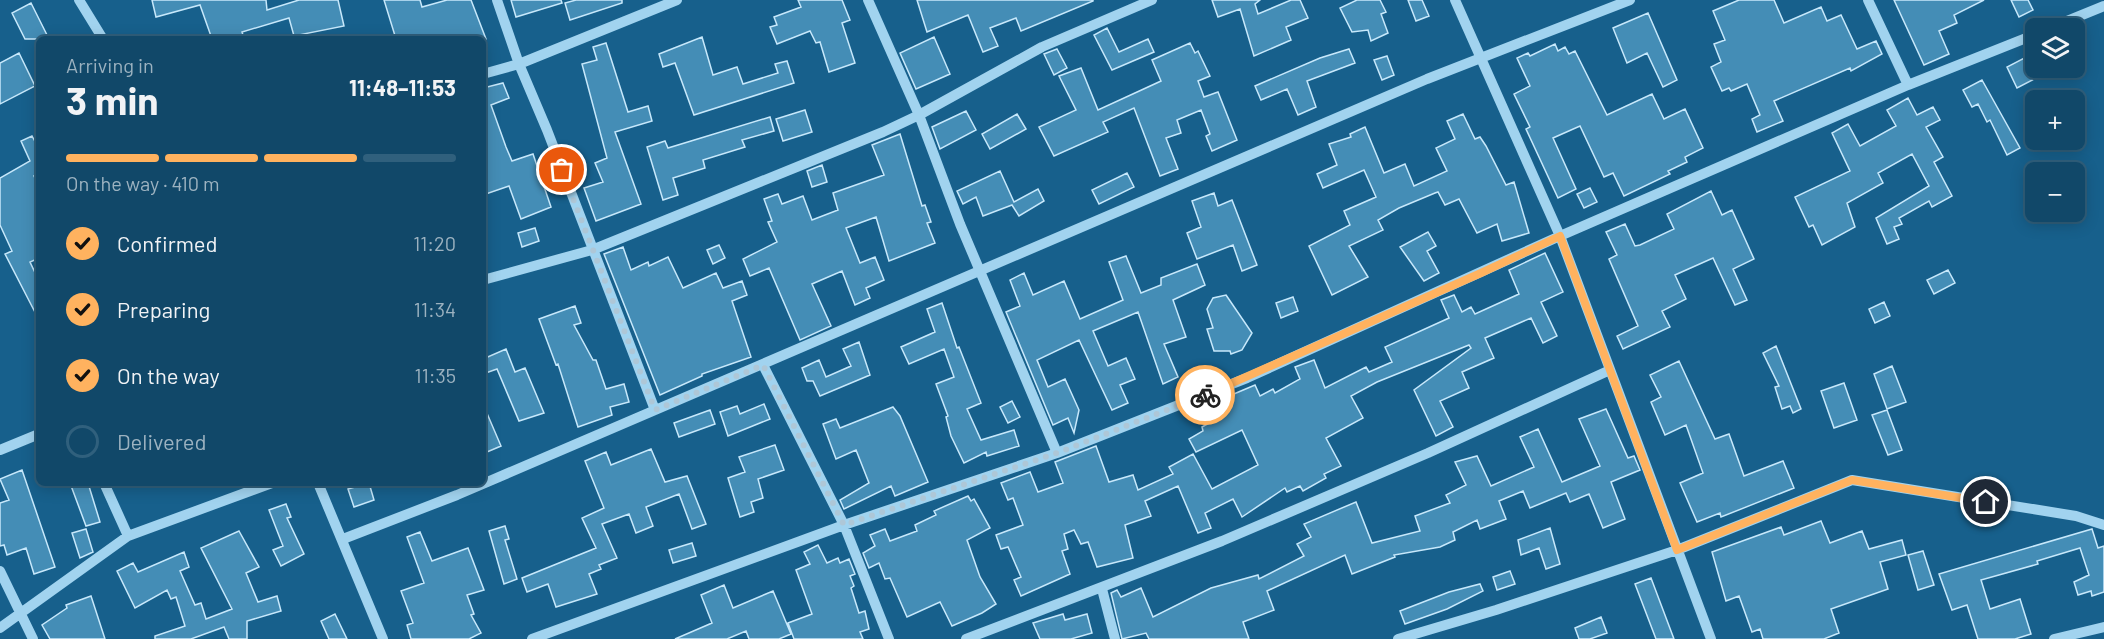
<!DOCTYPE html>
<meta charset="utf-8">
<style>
body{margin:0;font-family:Barlow,sans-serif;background:#1e5271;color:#f1f3f6;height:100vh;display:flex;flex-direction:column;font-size:22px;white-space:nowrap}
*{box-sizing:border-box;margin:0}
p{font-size:20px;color:#9cb2c0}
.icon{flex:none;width:33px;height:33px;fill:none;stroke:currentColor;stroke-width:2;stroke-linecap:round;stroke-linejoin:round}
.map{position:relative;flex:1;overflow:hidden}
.side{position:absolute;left:36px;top:36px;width:450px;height:450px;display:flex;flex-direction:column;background:#114869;border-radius:9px;box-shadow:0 3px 15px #0003,0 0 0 2px #30607d}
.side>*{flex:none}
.controls{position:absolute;left:2025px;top:18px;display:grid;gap:12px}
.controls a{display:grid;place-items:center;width:60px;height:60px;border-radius:9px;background:#114869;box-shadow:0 3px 15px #0003,0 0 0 2px #30607d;font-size:30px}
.pin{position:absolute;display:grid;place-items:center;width:51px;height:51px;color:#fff;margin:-26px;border:3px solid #fff;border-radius:50%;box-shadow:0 2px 6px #0007}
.courier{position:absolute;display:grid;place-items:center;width:60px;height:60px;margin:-30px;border:4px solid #ffb25f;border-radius:50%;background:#fff;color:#222;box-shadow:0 2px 8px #0007}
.summary em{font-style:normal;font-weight:700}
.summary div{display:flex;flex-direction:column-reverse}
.summary{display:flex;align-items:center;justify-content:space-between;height:102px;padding:0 30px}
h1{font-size:39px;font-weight:700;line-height:45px}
.bar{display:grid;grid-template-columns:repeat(4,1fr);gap:9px 6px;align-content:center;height:72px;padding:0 30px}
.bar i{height:8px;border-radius:4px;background:#30607d}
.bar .selected{background:#ffb25f}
.bar p{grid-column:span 4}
ol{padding:0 30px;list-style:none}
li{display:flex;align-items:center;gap:18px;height:66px}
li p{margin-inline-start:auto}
li .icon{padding:6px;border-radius:50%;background:#ffb25f;color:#111;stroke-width:4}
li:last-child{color:#9cb2c0}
li i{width:33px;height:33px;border:3px solid #30607d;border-radius:50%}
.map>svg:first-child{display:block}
.building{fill:#448db6;stroke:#c7e8fb;stroke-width:1.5}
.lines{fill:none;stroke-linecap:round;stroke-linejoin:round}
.minor{stroke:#a1d3ef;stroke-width:10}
.done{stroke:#aec7d7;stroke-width:6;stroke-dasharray:0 10.8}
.route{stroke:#ffb25f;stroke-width:8}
</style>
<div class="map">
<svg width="2104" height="639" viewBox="0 0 2104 639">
<rect width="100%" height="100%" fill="#17608c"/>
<path class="building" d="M152,0H266L267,10L299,0H338L344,26L294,36L289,18L242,32L243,35L212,39L200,5L156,17Z
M384,0H420L422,7L447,0H471L486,39H396Z
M511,0H561L562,3L516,17Z
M576,0H622V3L570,20L565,3Z
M798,0H842L850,20L842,23L855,63L829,72L820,42L816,43L810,31L777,44L770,27L777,25L774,17L801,7Z
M917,0H1093V1L1021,31L1016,18L990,28L998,46L983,52L968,15L927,32Z
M1212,0H1260L1255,4L1258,14L1291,0H1300L1308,18L1286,27L1291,40L1254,56L1240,9L1218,17Z
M1357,0H1380L1386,12L1381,14L1388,33L1371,41L1368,30L1352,32L1340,8Z
M1408,0H1422L1429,16L1416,21Z
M1739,0H1774L1784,23L1821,7L1827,21L1841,15L1857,49L1876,41L1882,54L1851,71L1850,68L1774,101L1783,121L1757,132L1752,119L1760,115L1747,84L1731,91L1729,88L1722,91L1711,67L1721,62L1714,44L1725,40L1713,11Z
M1894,0H1984L1954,15L1957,23L1939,31L1949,54L1924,65Z
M2011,0H2028L2033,10L2019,17Z
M31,3L49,39H25L12,13Z
M1648,13L1677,80L1663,87L1647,53L1627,63L1613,28Z
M1107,28L1119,52L1148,39L1154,52L1112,70L1094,35Z
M702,37L713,75L737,67L743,84L778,73L775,64L787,61L794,83L694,115L675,63L663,67L659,54Z
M934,37L950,74L916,89L900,53Z
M606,43L628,112L648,106L652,121L615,132L641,204L596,221L584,188L603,182L595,163L607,158L582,64L597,60L593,47Z
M1190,43L1195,53L1198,51L1210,76L1198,81L1204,97L1218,92L1237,140L1212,151L1206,136L1210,134L1201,110L1177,120L1181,133L1166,138L1178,169L1160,176L1134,108L1103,122L1108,132L1054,156L1039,127L1076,110L1059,76L1081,68L1098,110L1161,81L1152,60Z
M1555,44L1558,51L1565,47L1569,54L1575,51L1607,115L1652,94L1664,119L1685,109L1703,148L1685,157L1687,162L1668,171L1670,174L1624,196L1613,173L1604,177L1580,126L1553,138L1576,189L1558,198L1526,129L1530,127L1514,94L1530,86L1517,58L1528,53L1530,56Z
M1057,49L1067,68L1054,75L1044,54Z
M1349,49L1355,63L1307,81L1316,107L1298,115L1287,89L1261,100L1255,86L1320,58Z
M19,53L35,86L0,104V63Z
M2032,54L2036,68H2039L2042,75L2017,88L2007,67Z
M1387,56L1394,75L1382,80L1374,60Z
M1982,80L2020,148L2007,155L1990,120L1987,122L1978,104L1972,107L1963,90Z
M503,83L509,98L491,105L506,147L512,161L533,154L551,207L521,219L509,186L483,195V88Z
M1908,98L1917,115L1933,107L1940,120L1926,127L1943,157L1934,162L1952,196L1932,207L1929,201L1899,218L1902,224L1894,227L1899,239L1887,244L1876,218L1929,186L1912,154L1878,173L1883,183L1847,203L1855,227L1822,245L1813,225L1809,227L1795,197L1850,171L1832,133L1848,124L1860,146L1896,126L1887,110Z
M805,110L812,132L783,141L776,119Z
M966,111L976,130L940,149L932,127Z
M1017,114L1026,129L990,149L982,134Z
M1463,114L1475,139L1480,137L1486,146L1506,185L1514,182L1529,233L1502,241L1497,224L1477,233L1459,199L1445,205L1438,192L1435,193L1399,208L1378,220L1383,230L1349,246L1368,277L1332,295L1309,246L1350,225L1344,211L1376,197L1364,170L1323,188L1317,174L1337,165L1329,144L1351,137L1350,134L1365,127L1384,173L1405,164L1414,186L1447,171L1436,148L1455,139L1447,121Z
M770,117L774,131L742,140L745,147L703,160L705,168L673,178L678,195L663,200L647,147L665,141L668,148Z
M900,134L922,206L925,205L931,222L927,223L935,243L889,261L876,217L846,228L860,263L875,257L884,280L866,288L870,298L855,305L842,271L812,284L831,326L800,340L769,268L750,276L743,259L777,242L768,222L772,221L764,199L778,194L782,204L803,196L812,220L838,210L833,193L884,175L872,145Z
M32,136L39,149V179L37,175L34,176L39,187V258L30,262L39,281V320L5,254L12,251L0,225V178L30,161L21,141Z
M822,165L827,182L812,187L807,171Z
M1000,171L1014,202L1038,189L1044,201L1019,216L1012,205L983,216L976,197L963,204L957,191Z
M1127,173L1134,187L1099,204L1092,190Z
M1590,188L1597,202L1584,208L1577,194Z
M1711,191L1722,215L1732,210L1754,259L1733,269L1747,300L1735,305L1713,258L1675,275L1686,299L1662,311L1670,327L1623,349L1617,336L1638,326L1609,259L1617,255L1606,232L1625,224L1635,246L1640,245L1674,229L1667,214Z
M1214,193L1218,206L1232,200L1257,265L1242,271L1233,245L1197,259L1187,233L1201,227L1192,201Z
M535,228L539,241L522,247L518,233Z
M1428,232L1436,246L1427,251L1439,273L1424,281L1400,247Z
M719,245L725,258L713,264L707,250Z
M623,247L631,270L648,262L649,266L668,257L683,288L716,273L723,288L742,281L747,295L732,301L751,357L702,374V376L660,395L604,254Z
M1545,253L1563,292L1541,302L1557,336L1543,343L1531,318L1485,338L1494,358L1462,372L1469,388L1440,401L1453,427L1436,436L1414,390L1471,348L1469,345L1377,382L1351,396L1363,418L1326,438L1341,466L1324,474L1326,478L1303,491L1300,486L1287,492L1285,488L1242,517L1233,499L1205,513L1211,528L1198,533L1178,486L1145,501L1151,516L1125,525L1133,558L1097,567L1088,542L1081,544L1074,530L1064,534L1068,549L1062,551L1070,574L1021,596L1014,580L1021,577L1008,547L1001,549L996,535L1023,525L1013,498L1008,500L1001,483L1030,472L1038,492L1063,483L1055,462L1096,446L1109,482L1133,475L1138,490L1173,474L1169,467L1193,454L1212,489L1258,465L1242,430L1196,452L1189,439L1203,431L1202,427L1222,416L1215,402L1255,385L1260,396L1273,389L1275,393L1300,379L1295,367L1314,360L1325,388L1366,367L1369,372L1392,362L1385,347L1449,318L1441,300L1454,295L1462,312L1471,307L1475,314L1519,294L1509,270Z
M1126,256L1141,293L1161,285V278L1197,264L1205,285L1173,300L1186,337L1164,344L1178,377L1163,384L1138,312L1093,331L1108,366L1126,358L1135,379L1120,385L1128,403L1112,410L1079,340L1037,360L1048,387L1065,379L1079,410L1074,433L1068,418L1053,425L1006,312L1020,306L1010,280L1024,273L1033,295L1064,281L1080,319L1123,300L1109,262Z
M1948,270L1955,283L1934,294L1927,280Z
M1226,295L1252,333L1242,350L1231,354L1230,351H1214L1207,329L1213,328L1207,309L1213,298Z
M1293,297L1298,311L1281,318L1276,303Z
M1884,302L1890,316L1875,323L1869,309Z
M942,303L957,348L959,347L981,403L967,409L981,440L1014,430L1019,446L987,456L986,452L964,463L951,436L946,417L948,416L936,384L954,377L944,349L909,364L901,347L935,332L927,309Z
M575,306L581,323L574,325L593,360H596L606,389L624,384L629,402L610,407L612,415L578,427L558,364L556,365L539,319Z
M859,342L870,375L820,396L813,381H807L802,368L819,360L826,377L851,366L843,349Z
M1776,346L1801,409L1793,413L1790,406L1782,409L1775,387L1779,386L1763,353Z
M506,349L515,372L525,368L544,413L519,421L497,369L483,374V359Z
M1679,361L1715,439L1729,434L1744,476L1783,461L1794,488L1721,517L1720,513L1697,522L1680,483L1703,473L1686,425L1665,435L1651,402L1661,397L1650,375Z
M1892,366L1906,402L1887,409L1874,374Z
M1844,383L1857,420L1834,428L1821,391Z
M1012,401L1020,417L1008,423L1000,407Z
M483,404L501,446L487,452L483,442Z
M764,404L770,419L728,436L720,412L737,406L740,414Z
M893,407L900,416L928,482L895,496L891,486L844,509L840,500L869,483L856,450L836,459L823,424L836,419L840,428Z
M1606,409L1628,458L1634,456L1640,470L1611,482L1625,519L1603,528L1589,494L1570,502L1566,493L1530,508L1523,491L1499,501L1506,519L1480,529L1477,520L1453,532L1455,540L1440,547L1394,555L1395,557L1352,574L1345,555L1267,591L1274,610L1243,622L1249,639H1149L1146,633L1122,639L1111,593L1117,590L1121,597L1141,588L1153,617L1211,588L1258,575L1259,579L1304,556L1297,544L1311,537L1304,524L1356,502L1372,543L1420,531L1415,516L1450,503L1446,495L1466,485L1455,462L1477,456L1491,486L1534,467L1520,437L1538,429L1562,482L1600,466L1579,419Z
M710,410L715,424L679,437L674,423Z
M1887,410L1902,450L1888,455L1872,415Z
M775,445L784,470L758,479L763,498L751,502L754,512L740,517L728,478L745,472L739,457Z
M651,449L665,482L687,476L706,524L692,529L679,494L646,507L653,526L636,533L629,514L602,524L617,558L599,565L601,569L589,574L597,594L556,607L548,584L527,592L522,578L596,548L582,518L604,508L585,461L606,452L611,465Z
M22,470L55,567L34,574L26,548L7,555L4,545L0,546V503L9,500L0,479Z
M70,483H88L100,522L86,526Z
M369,483L374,500L354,507L348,489Z
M968,496L971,501L974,499L990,528L967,540L980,577L996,604L982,613L952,626L940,602L907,617L890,578L885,579L879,563L869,568L863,553L875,546L870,535L885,529L890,541L917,531L915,525L936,515L934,511Z
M286,504L291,517L287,518L304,554L281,566L273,550L283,546L269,510Z
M1821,521L1830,543L1862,531L1869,549L1902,540L1906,555L1880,562L1888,589L1831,609L1839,633L1824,639H1763L1760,629L1752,632L1739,596L1726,601L1712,552L1781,527L1784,535Z
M505,526L509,539L505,540L517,579L504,584L489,531Z
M1550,528L1560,564L1546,569L1539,548L1521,555L1518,540Z
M86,529L93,552L80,558L72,533Z
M2092,529L2098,548L2104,546V592L2092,596L2091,591L2078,595L2074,582L2089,575L2080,548L2037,561L2038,564L1981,580L1990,609L2020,599L2031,634L2015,639H1978L1967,605L1952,610L1939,574Z
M239,531L259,567L246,573L258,602L277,596L281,611L247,621V639H229L224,627L191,639H155V636L185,626L176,597L171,599L167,590L135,608L117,571L133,563L138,572L184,552L189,567L180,571L195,605L201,603L206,619L232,609L201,548Z
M420,532L432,561L468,548L484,590L467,595L474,614L471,615L481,633L469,639H411L407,625L413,623L401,591L424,583L407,537Z
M692,543L696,556L673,563L669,550Z
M818,545L827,563L838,558L840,563L849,559L855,574L850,576L854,586L851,588L859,613L865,611L869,629L860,632L863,639H794L788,623L812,614L796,570L810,564L804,552Z
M1923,551L1934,585L1918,590L1908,555Z
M1510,571L1515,584L1497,590L1493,577Z
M1651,578L1674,639H1656L1635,584Z
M1480,584L1483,591L1447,609L1405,624L1400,611L1449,592Z
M724,585L733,608L773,591L791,634L779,639H749L746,631L727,639H675L712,623L701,595Z
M91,596L105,639H50L42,625L67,608L66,605Z
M335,614L347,639H329L321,621Z
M1063,614L1065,620L1087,614L1092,633L1071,639H1040L1033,623Z
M1601,617L1607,633L1590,639H1579L1575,628Z"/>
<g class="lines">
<path class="minor" d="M79,0L103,39
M497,0L519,64L547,130L655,410
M868,0L919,115L960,224L1057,453
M1455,0L1560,236L1711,639
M1868,0L1908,85
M2050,28L2104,6
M483,74L519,64L677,0
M483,280L592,250L883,132L919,115L1042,47L1152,0
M763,365L844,525L889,639
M0,450L39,434
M104,483L128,536
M318,483L383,639
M343,539L457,495L1427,79L1630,0
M0,571L33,639
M1102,589L1115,639
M0,628L128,536L272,483
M532,639L844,525L1057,453L1247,378L1560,236L1908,85L2036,34
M966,639L1222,541L1428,453L1610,370
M1398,639L1496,610L1677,550L1852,480L2076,516L2104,525
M2054,639L2104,627"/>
</g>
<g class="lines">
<path class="done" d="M562,170L655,410L763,365L844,525L1057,453L1205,395"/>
<path class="route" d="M1205,395L1481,273L1560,236L1677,550L1852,480L1986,502"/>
</g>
</svg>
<div class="controls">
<a><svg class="icon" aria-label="layers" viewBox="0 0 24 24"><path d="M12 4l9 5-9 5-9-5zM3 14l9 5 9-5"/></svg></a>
<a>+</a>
<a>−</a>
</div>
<div class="pin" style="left:562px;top:170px;background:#ea580c"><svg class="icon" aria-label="bag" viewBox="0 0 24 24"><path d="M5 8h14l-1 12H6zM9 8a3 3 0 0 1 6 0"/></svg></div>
<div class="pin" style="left:1986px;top:502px;background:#1f2937"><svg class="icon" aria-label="home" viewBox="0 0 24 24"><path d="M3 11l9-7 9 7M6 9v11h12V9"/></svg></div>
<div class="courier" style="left:1205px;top:395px"><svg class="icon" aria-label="bike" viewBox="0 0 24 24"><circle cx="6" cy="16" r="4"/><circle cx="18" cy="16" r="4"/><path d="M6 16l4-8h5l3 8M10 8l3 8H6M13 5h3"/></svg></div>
<section class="side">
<div class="summary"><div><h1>3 min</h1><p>Arriving in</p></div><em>11:48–11:53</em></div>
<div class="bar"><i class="selected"></i><i class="selected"></i><i class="selected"></i><i></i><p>On the way · 410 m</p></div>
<ol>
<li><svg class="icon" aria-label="check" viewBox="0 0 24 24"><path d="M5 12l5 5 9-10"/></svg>Confirmed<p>11:20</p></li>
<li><svg class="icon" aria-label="check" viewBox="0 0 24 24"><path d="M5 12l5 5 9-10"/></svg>Preparing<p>11:34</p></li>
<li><svg class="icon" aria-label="check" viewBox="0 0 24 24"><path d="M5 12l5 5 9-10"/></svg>On the way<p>11:35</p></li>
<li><i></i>Delivered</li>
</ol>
</section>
</div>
